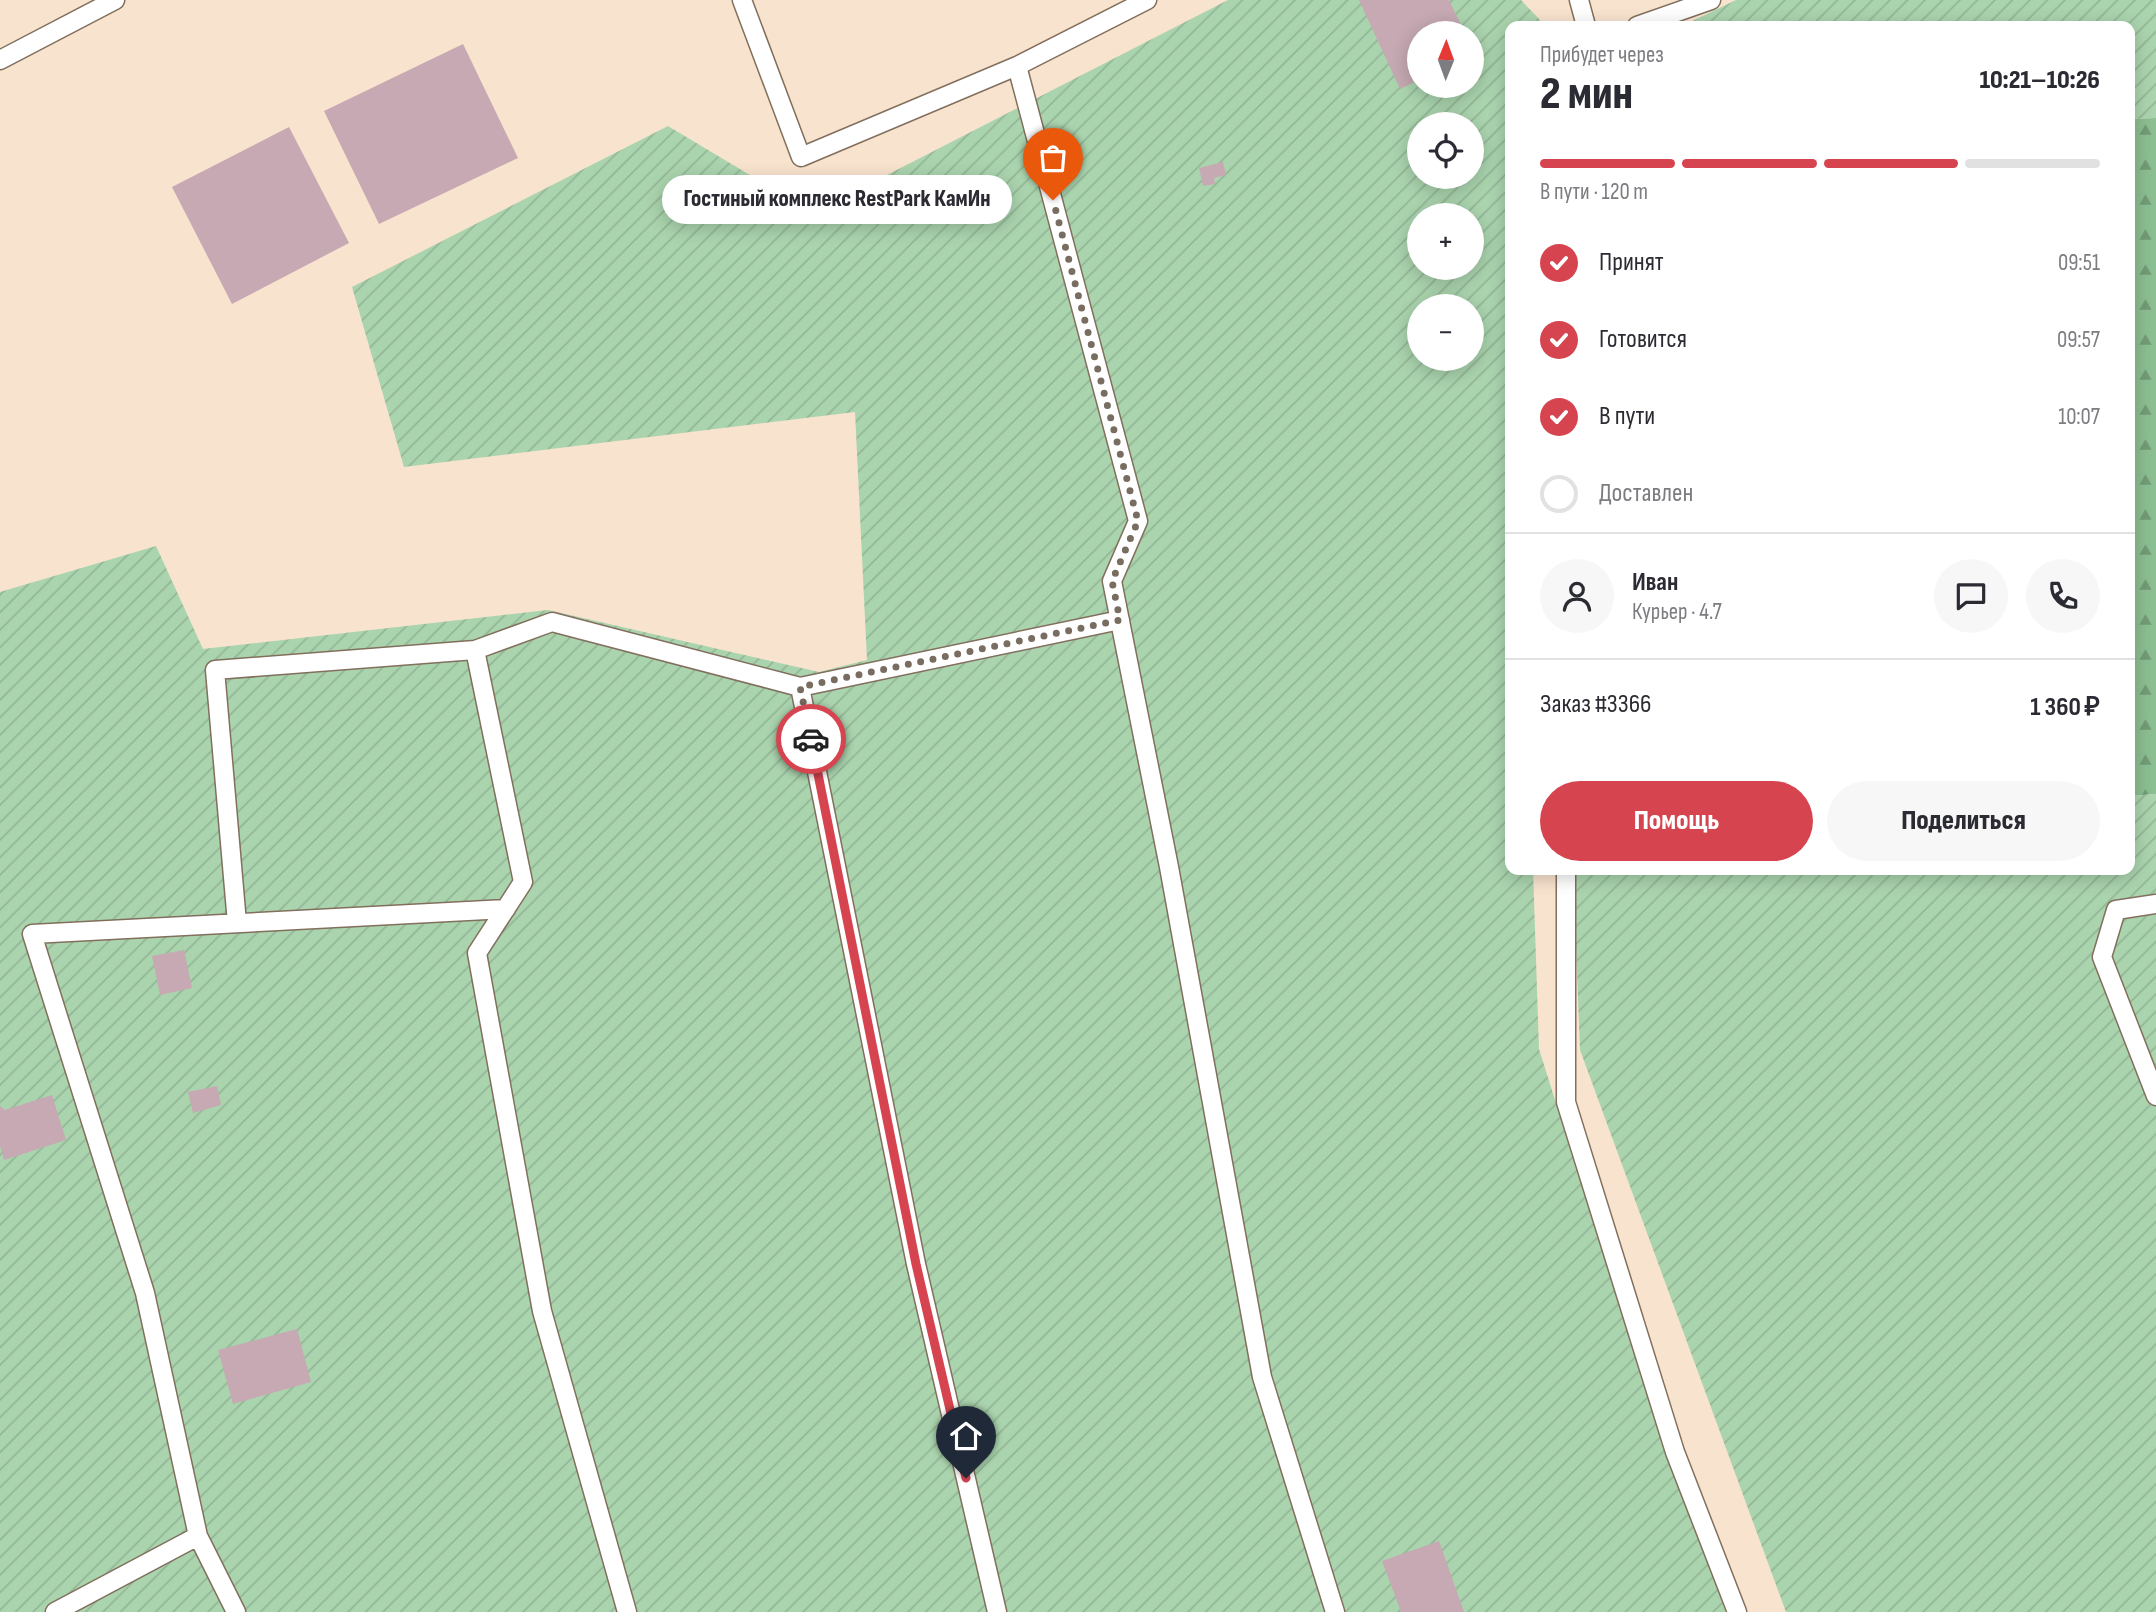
<!DOCTYPE html>
<html lang="ru">
<meta charset="utf-8">
<style>
body{margin:0;font-family:"Sofia Sans Condensed",sans-serif;background:#f7f7f7;color:#2b2b33;height:100vh;display:flex;flex-direction:column;font-size:26px;white-space:nowrap}
*{box-sizing:border-box;margin:0}
p{font-size:23px;color:#7c7c81}
.icon{flex:none;width:38px;height:38px;fill:none;stroke:currentColor;stroke-width:2;stroke-linecap:round;stroke-linejoin:round}
.map{position:relative;flex:1;overflow:hidden}
.panel{position:absolute;left:1505px;top:21px;width:630px;height:854px;display:flex;flex-direction:column;background:#fff;border-radius:14px;box-shadow:0 4px 18px #0003}
.panel>*{flex:none}
.needle{width:46px;rotate:1deg}
.tools{position:absolute;left:1407px;top:21px;display:grid;gap:14px}
.tools a{display:grid;place-items:center;width:77px;height:77px;border-radius:50%;background:#fff;box-shadow:0 4px 18px #0003;font-size:35px}
.pin{position:absolute;display:grid;place-items:center;width:60px;height:60px;color:#fff;margin:-72px -30px;border-radius:50% 50% 50% 0;rotate:-45deg;box-shadow:0 0 7px #0007}
.pin .icon{rotate:45deg}
.courier{position:absolute;display:grid;place-items:center;width:70px;height:70px;margin:-35px;border:5px solid #d5444f;border-radius:50%;background:#fff;color:#222;box-shadow:0 2px 9px #0007}
.bubble{position:absolute;height:49px;border-radius:24px;background:#fff;box-shadow:0 4px 18px #0003;font-size:23px;font-weight:800;line-height:49px;text-align:center}
.summary em{font-style:normal;font-weight:800}
.summary div{display:flex;flex-direction:column-reverse}
.summary{display:flex;align-items:center;justify-content:space-between;height:119px;padding:0 35px}
h1{font-size:46px;font-weight:800;line-height:52px}
.bar{display:grid;grid-template-columns:repeat(4,1fr);gap:10px 7px;align-content:center;height:84px;padding:0 35px}
.bar i{height:9px;border-radius:5px;background:#e1e1e2}
.bar .current{background:#d5444f}
.bar p{grid-column:span 4}
.line{display:flex;align-items:center;gap:18px;padding:0 35px;border-top:2px solid #e1e1e2}
.line div{flex:1}
.round{display:grid;place-items:center;flex:none;width:74px;height:74px;border-radius:37px;background:#f7f7f7}
ol{padding:0 35px;list-style:none}
li{display:flex;align-items:center;gap:21px;height:77px}
li p{margin-inline-start:auto}
li .icon{padding:7px;border-radius:50%;background:#d5444f;color:#fff;stroke-width:4}
li:last-child{color:#7c7c81}
li i{width:38px;height:38px;border:4px solid #e1e1e2;border-radius:50%}
.button{display:flex;gap:14px;margin-top:auto;padding:14px 35px}
.button a{flex:1;height:80px;border-radius:42px;background:#d5444f;color:#fff;font-size:28px;font-weight:800;line-height:80px;text-align:center}
.button a+a{background:#f7f7f7;color:#2b2b33}
.map>svg:first-child{display:block}
.forest{fill:url(#forest-firs)}
.garden{fill:url(#garden-furrows);fill-rule:evenodd}
.building{fill:#c6a9b2}
.lines{fill:none;stroke-linecap:round;stroke-linejoin:round}
.lane-casing{stroke:#826f5d;stroke-width:21}
.lane{stroke:#fff;stroke-width:18}
.done{stroke:#796c60;stroke-width:7;stroke-dasharray:0 12.6}
.route{stroke:#d5444f;stroke-width:9}
</style>
<div class="map">
<svg width="2156" height="1612" viewBox="0 0 2156 1612">
<defs>
<pattern id="forest-firs" width="22" height="20" patternUnits="userSpaceOnUse" patternTransform="scale(1.75)"><rect width="22" height="20" fill="#8bbe91"/><path d="M5 1l3.5 6h-7zM16 11l3.5 6h-7z" fill="#729b76"/></pattern>
<pattern id="garden-furrows" width="10" height="10" patternUnits="userSpaceOnUse" patternTransform="scale(1.75)"><rect width="10" height="10" fill="#aad4ae"/><path d="M-1 1l2-2M0 10L10 0M9 11l2-2" fill="none" stroke="#93b696"/></pattern>
</defs>
<rect width="100%" height="100%" fill="#f8e3ce"/>
<path class="forest" d="M2156,118V794L2130,796V119Z"/>
<path class="garden" d="M1228,0H1521L1540,20V26H1510V870H1533L1539,1049L1620,1307L1729,1612H0V592L156,546L203,649L548,610L819,672L867,660L855,412L404,467L352,287L668,126L813,213ZM1419,33H1472V86H1419ZM1419,124H1472V177H1419ZM1419,215H1472V268H1419ZM1419,306H1472V359H1419Z
M1736,0H2156V118L2130,119V26H1682Z
M2156,794V1612H1786L1580,1050L1573,870H2130V796Z"/>
<path class="building" d="M1359,0H1449L1465,33H1419V80L1400,89Z
M463,44L518,158L379,224L324,111Z
M289,127L349,243L232,304L172,187Z
M1223,162L1226,175L1214,178L1215,184L1203,186L1199,168Z
M184,950L192,988L160,995L152,956Z
M217,1086L221,1105L193,1113L188,1092Z
M52,1095L66,1140L4,1160L0,1146V1106L5,1110Z
M297,1329L311,1382L233,1404L218,1350Z
M1439,1541L1464,1612H1401L1382,1561Z"/>
<g class="lines">
<defs>
<path id="lane" d="M742,0L801,157L1017,66L1147,0
M1579,0L1586,26
M1637,26L1711,0
M0,60L115,0
M1017,66L1138,521L1112,581L1169,867L1262,1377L1335,1612
M800,687L1120,620
M1566,870V1102L1675,1452L1737,1612
M2156,904L2116,910L2102,957L2156,1096
M237,923L215,670L475,650
M55,1612L198,1536
M236,1612L198,1536L145,1293L32,934L506,909
M627,1612L542,1311L477,953L523,882L475,650L552,622L800,687L916,1264L997,1612"/>
</defs>
<use href="#lane" class="lane-casing"/>
<use href="#lane" class="lane"/>
</g>
<g class="lines">
<path class="done" d="M811,739L800,687L1120,620L1112,581L1138,521L1053,200"/>
<path class="route" d="M811,739L916,1264L966,1478"/>
</g>
</svg>
<div class="tools">
<a><svg class="needle" viewBox="-14 -14 28 28"><path d="M0-13l5 13h-10z" fill="#e53935"/><path d="M0 13l5-13h-10z" fill="#7c7c81"/></svg></a>
<a><svg class="icon" aria-label="locate" viewBox="0 0 24 24"><circle cx="12" cy="12" r="6"/><path d="M12 2v4M12 18v4M2 12h4M18 12h4"/></svg></a>
<a>+</a>
<a>−</a>
</div>
<div class="pin" style="left:1053px;top:200px;background:#ea580c"><svg class="icon" aria-label="bag" viewBox="0 0 24 24"><path d="M5 8h14l-1 12H6zM9 8a3 3 0 0 1 6 0"/></svg></div>
<div class="pin" style="left:966px;top:1478px;background:#1f2937"><svg class="icon" aria-label="home" viewBox="0 0 24 24"><path d="M3 11l9-7 9 7M6 9v11h12V9"/></svg></div>
<div class="courier" style="left:811px;top:739px"><svg class="icon" aria-label="car" viewBox="0 0 24 24"><path d="M5 17H2v-5l4-1 3-4h7l3 4 3 1v5h-3M9 17h6M6 11h13"/><circle cx="7" cy="17" r="2"/><circle cx="17" cy="17" r="2"/></svg></div>
<div class="bubble" style="left:662px;top:175px;width:350px">Гостиный комплекс RestPark КамИн</div>
<section class="panel">
<div class="summary"><div><h1>2 мин</h1><p>Прибудет через</p></div><em>10:21–10:26</em></div>
<div class="bar"><i class="current"></i><i class="current"></i><i class="current"></i><i></i><p>В пути · 120 m</p></div>
<ol>
<li><svg class="icon" aria-label="check" viewBox="0 0 24 24"><path d="M5 12l5 5 9-10"/></svg>Принят<p>09:51</p></li>
<li><svg class="icon" aria-label="check" viewBox="0 0 24 24"><path d="M5 12l5 5 9-10"/></svg>Готовится<p>09:57</p></li>
<li><svg class="icon" aria-label="check" viewBox="0 0 24 24"><path d="M5 12l5 5 9-10"/></svg>В пути<p>10:07</p></li>
<li><i></i>Доставлен</li>
</ol>
<div class="line" style="height:126px"><a class="round"><svg class="icon" aria-label="person" viewBox="0 0 24 24"><circle cx="12" cy="8" r="4"/><path d="M4 21q1-7 8-7t8 7"/></svg></a><div><b>Иван</b><p>Курьер · 4.7</p></div><a class="round"><svg class="icon" aria-label="chat" viewBox="0 0 24 24"><path d="M4 5h16v11H9l-5 4z"/></svg></a><a class="round"><svg class="icon" aria-label="phone" viewBox="0 0 24 24"><path d="M5 4h4l2 5-3 2q2 4 5 5l2-3 5 2v4C11 20 4 13 5 4z"/></svg></a></div>
<div class="line" style="height:91px"><div>Заказ #3366</div><b>1 360 ₽</b></div>
<div class="button"><a>Помощь</a><a>Поделиться</a></div>
</section>
</div>
